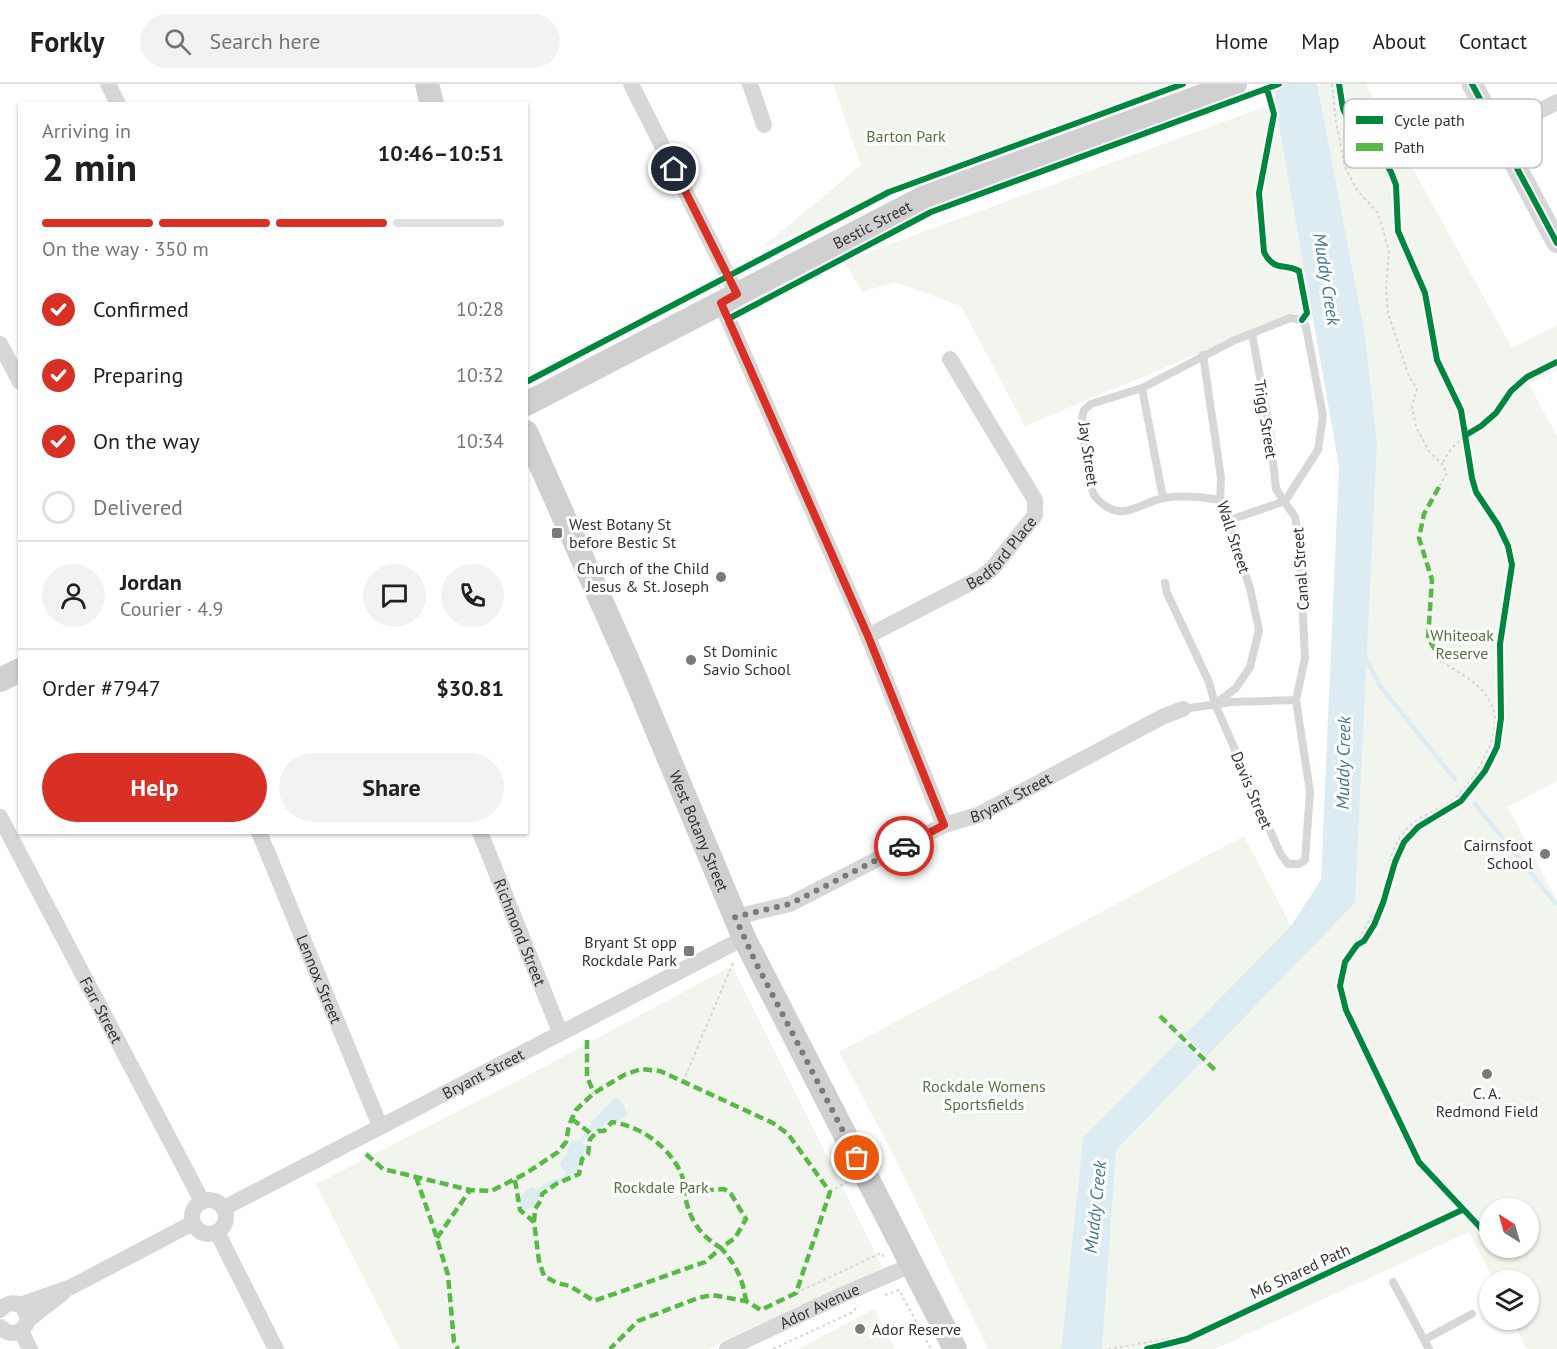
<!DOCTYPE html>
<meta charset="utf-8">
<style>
body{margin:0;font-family:"PT Sans",sans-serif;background:#f2f2f2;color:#202124;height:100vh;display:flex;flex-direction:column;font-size:22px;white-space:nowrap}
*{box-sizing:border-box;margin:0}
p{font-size:20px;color:#757577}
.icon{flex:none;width:33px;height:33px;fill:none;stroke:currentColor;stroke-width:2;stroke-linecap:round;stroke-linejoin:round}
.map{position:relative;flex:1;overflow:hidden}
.drawer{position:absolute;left:18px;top:18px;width:510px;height:732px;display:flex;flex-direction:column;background:#fff;border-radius:0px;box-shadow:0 2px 4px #0004}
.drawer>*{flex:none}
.needle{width:39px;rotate:323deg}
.tools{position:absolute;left:1479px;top:1114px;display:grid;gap:12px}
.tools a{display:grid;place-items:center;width:60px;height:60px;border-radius:50%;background:#fff;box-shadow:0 2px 4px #0004;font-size:30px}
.pin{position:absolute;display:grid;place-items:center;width:51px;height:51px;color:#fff;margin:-26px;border:3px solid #fff;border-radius:50%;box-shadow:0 2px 6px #0007}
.courier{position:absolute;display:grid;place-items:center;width:60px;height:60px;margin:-30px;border:4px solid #d93025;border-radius:50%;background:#fff;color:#222;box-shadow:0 2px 8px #0007}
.head em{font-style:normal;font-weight:700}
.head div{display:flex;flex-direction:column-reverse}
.head{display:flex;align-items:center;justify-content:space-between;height:102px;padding:0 24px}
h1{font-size:39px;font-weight:700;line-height:45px}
.bar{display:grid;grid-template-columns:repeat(4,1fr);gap:9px 6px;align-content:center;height:72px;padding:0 24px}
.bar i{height:8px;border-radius:4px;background:#e0e0e0}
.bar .current{background:#d93025}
.bar p{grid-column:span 4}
.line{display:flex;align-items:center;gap:15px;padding:0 24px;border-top:2px solid #e0e0e0}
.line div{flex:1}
.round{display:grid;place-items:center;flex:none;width:63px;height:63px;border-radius:32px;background:#f2f2f2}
ol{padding:0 24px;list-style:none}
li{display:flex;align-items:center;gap:18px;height:66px}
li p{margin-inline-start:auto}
li .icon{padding:6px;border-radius:50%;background:#d93025;color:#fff;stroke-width:4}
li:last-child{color:#757577}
li i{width:33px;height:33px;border:3px solid #e0e0e0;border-radius:50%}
.cta{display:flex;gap:12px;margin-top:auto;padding:12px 24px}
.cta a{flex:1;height:69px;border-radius:36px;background:#d93025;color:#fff;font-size:24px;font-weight:700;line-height:69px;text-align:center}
.cta a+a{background:#f2f2f2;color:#202124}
header{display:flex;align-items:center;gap:36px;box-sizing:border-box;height:84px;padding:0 30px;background:#fff;border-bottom:2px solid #e0e0e0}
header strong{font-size:28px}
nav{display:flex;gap:33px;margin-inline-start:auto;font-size:21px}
.search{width:420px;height:54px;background:#f2f2f2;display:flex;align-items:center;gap:15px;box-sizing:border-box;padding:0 21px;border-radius:33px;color:#757577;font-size:22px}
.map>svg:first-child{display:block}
.green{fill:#f1f5ed;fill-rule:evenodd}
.water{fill:#ddebf3}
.pier{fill:#fff}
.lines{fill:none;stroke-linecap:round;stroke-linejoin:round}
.stream{stroke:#ddebf3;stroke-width:4.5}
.path{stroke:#d6d6d6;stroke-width:2;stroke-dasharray:3 3;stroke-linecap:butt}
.service{stroke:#d7d7d7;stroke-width:8}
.minor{stroke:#d7d7d7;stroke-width:16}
.tertiary{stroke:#d7d7d7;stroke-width:21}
.secondary{stroke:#d0d0d0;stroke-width:24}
.quiet{stroke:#58b947;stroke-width:4.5;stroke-dasharray:9 4.5;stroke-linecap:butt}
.cycleway-casing{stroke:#fff;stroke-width:10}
.cycleway{stroke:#00873e;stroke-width:6}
.done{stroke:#7a7a7a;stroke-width:6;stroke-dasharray:0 10.8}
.route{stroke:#d93025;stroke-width:8}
.poi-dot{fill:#7a7a7a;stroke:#fff;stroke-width:2}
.labels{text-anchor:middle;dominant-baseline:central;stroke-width:6;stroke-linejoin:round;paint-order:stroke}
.park-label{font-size:16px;fill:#56703f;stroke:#fff}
.street-label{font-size:16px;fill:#333;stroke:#fff}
.poi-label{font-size:16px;fill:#333;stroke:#fff;text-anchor:start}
.water-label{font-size:18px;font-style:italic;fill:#3f7597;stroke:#fff}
.key{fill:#fff;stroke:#c2c2c2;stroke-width:1.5}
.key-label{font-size:16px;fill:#333}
</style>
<header>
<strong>Forkly</strong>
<div class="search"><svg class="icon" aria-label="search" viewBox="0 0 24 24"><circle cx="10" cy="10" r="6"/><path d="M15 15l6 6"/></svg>Search here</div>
<nav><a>Home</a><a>Map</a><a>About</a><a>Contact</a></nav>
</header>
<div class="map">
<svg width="1557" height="1265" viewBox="0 0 1557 1265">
<rect width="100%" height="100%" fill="#fff"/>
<path class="green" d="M833,0H1193L887,113L761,164L861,81Z
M1321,0H1366L1512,264L1557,241V286L1529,301L1557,352V697L1508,723L1557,817V1265H1527L1512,1236H1528V1197H1494L1469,1148L1215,1265H1102L1115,1066L1355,819L1377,360L1365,251L1317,3ZM1490,1125H1528V1164H1490Z
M1275,19L1312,222L1025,342L961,222L895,198L862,208L844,177Z
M1244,752L1291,842L1083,1054L1061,1265H988L893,1070L839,968Z
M732,882L883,1184L708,1265H400L316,1100L525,993Z
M874,1225L895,1265H798Z"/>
<path class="water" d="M1285,0H1317L1365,251L1377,360L1355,819L1116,1066L1102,1265H1061L1083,1054L1291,842L1321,796L1339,382L1275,19V5Z
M616,1014C625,1019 626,1023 626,1033L618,1037L611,1034L599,1046L591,1040C593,1033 597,1034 601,1029C607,1022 608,1018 616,1014Z
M577,1056L585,1061L586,1066L578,1077V1086L572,1090L564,1087L560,1081L562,1075L567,1071V1064L573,1057Z
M533,1103L539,1109C539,1117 534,1124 526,1126L521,1123L520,1114L526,1106Z"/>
<path class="pier" d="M1182,949L1208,974L1204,978L1177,953Z"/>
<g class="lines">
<path class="stream" d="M1363,569L1380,602L1455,695
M1475,720L1555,819
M580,1058L593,1042
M537,1107L554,1098L566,1095L568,1089"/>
<path class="path" d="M1332,0L1336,38L1345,83L1357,106L1378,129L1389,167L1386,204L1388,229L1408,290L1417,305L1412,322L1416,343L1429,367L1442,380L1447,389L1439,403
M1443,378L1451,365L1466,351
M1357,861C1362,846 1372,834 1378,820C1390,795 1386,770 1404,748C1416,733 1435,728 1450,718C1471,703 1496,661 1495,635C1495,627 1490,617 1485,610C1474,595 1456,588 1442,577
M683,998L733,879
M830,1108L847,1098
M796,1209L877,1171L882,1169L884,1175
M885,1211L899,1206L931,1265
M773,1265L853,1228L858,1221
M1108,1265L1178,1253L1187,1255"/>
<path class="service" d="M1203,271L1221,394L1220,416L1250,504L1259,546L1250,583L1236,604L1215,620
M1142,304L1163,414
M1220,416C1202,413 1183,411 1164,414C1143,417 1125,437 1104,421C1101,419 1096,414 1094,411C1087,397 1084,351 1082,334L1084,326L1091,320L1142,304L1233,257L1290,234L1302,236L1306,243L1323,332L1318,366L1285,417
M1227,437L1285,417
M1165,499L1167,509L1209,598L1215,620L1280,769L1288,780H1299L1305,776L1310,708L1296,616L1305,574L1299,454L1295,433L1276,405L1270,347L1252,250
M1183,625L1232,618L1296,616
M1393,1198L1429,1265
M1424,1256L1472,1230"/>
<g class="minor">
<path d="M108,0L118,20"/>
<path d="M631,0L737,210"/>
<path d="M750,0L764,41"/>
<path d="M1498,49L1557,18"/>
<path d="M721,219L868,552L944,741"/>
<path d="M0,260L20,298"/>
<path id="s1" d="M868,552L980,494L992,485L1035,431V416L950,275"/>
<path id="s2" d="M0,733L202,1117"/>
<path id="s3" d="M259,748L380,1042"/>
<path id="s4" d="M480,748L560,948"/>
<path id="s5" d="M735,833L790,820L944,741L978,731L1164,632L1183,625"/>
<circle cx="209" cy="1133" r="17"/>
<path id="s6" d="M224,1124L744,854"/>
<path d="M217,1148L276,1265"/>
<path d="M20,1221L71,1203L193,1139"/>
<path d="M0,1226C7,1218 16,1217 24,1224L28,1236C23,1250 10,1253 0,1243"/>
<path d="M28,1236L63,1209"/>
<path d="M21,1247L30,1265"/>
<path id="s7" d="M727,1265L844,1210L912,1181"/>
</g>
<path class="tertiary" d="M1472,0L1557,159"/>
<g class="secondary">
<path d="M427,0L432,20"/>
<path id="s8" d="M526,320L923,114L1235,0"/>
<path id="s9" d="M526,348L631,584L744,854L955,1265"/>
<path d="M0,596L20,586"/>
</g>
<path class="quiet" d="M1439,403L1424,430L1419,454L1432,496L1428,554L1442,577
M1160,932L1216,987
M587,956V993L594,1009
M572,1035L594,1052
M366,1070L383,1085L470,1106L491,1107L525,1090L558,1068L566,1058L569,1041L576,1026L594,1009L624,991L641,985L660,987L773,1039L788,1050L830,1108L796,1209L761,1226L746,1217L712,1211L698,1214L638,1237L610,1265
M416,1093L433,1142L448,1191L454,1258L458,1265
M515,1096L520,1126L534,1138L539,1177L544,1192L557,1199L570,1202L594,1217L705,1178L721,1164C736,1181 743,1195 746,1217
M534,1138L535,1125L541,1116L542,1110L556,1100L579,1090L582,1075L588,1070L590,1055L598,1047H604L612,1038C641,1042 669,1063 681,1089C684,1096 684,1105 685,1112C690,1137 700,1151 721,1164L735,1154L746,1135L731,1110L724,1105L685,1108
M437,1154L470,1106"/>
<defs>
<path id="cycleway" d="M1339,0L1343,25L1350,39L1359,52L1385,78L1391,88L1396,101L1398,147L1425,209L1437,276L1461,326L1472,394L1476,408L1498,441L1508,462L1512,481L1500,560L1501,634L1497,663L1485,687L1461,717L1418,743L1404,758L1395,778L1383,819L1374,841L1364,857L1357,861L1345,878L1340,902L1346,926L1419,1078L1479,1142L1490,1157
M1472,0L1557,159
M1267,5L1274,30L1259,109L1264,168C1274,188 1284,179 1299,187L1307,229L1302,236
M728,235L931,128L1279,0
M528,297L889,108L1183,0
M1466,351L1481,342L1496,329L1511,307L1527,293L1557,278
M1147,1265L1187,1255L1462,1126"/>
</defs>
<use href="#cycleway" class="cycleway-casing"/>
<use href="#cycleway" class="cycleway"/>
</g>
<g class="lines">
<path class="done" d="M857,1074L755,877L735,833L790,820L904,762"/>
<path class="route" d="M674,85L737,210L721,219L868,552L944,741L904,762"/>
</g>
<g class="poi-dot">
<rect x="551" y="443" width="12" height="12" rx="3"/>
<circle cx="721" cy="493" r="6"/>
<circle cx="691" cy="576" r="6"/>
<circle cx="1545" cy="770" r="6"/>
<rect x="683" y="861" width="12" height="12" rx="3"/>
<circle cx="1487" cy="990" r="6"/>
<circle cx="860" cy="1245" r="6"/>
</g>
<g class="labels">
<g class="park-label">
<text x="906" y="52">Barton Park</text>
<text x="1462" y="551">Whiteoak<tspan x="1462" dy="18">Reserve</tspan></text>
<text x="984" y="1002">Rockdale Womens<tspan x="984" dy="18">Sportsfields</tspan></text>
<text x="661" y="1103">Rockdale Park</text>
</g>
<g class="street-label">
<text stroke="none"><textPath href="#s8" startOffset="390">Bestic Street</textPath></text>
<text transform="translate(1266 335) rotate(81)">Trigg Street</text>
<text transform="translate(1089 370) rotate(82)">Jay Street</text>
<text transform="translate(1234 453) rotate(72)">Wall Street</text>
<text stroke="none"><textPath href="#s1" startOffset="159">Bedford Place</textPath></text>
<text transform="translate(1300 485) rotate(-94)">Canal Street</text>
<text transform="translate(1252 706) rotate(67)">Davis Street</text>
<text stroke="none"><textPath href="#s5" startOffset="302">Bryant Street</textPath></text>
<text stroke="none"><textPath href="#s9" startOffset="435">West Botany Street</textPath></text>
<text stroke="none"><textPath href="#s4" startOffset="108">Richmond Street</textPath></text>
<text stroke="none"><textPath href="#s3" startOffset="159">Lennox Street</textPath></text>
<text stroke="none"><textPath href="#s2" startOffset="218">Farr Street</textPath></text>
<text stroke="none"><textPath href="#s6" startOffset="292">Bryant Street</textPath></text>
<text transform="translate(1300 1187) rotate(-25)">M6 Shared Path</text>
<text stroke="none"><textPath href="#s7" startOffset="102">Ador Avenue</textPath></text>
</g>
<g class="poi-label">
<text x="569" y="440">West Botany St<tspan x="569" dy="18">before Bestic St</tspan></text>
<text x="709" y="484" text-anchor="end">Church of the Child<tspan x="709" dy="18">Jesus &amp; St. Joseph</tspan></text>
<text x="703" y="567">St Dominic<tspan x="703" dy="18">Savio School</tspan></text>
<text x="1533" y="761" text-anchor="end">Cairnsfoot<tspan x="1533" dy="18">School</tspan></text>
<text x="677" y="858" text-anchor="end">Bryant St opp<tspan x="677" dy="18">Rockdale Park</tspan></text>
<text x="1487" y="1009" text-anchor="middle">C. A.<tspan x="1487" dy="18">Redmond Field</tspan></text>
<text x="872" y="1245">Ador Reserve</text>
</g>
<g class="water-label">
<text transform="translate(1327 195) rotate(81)">Muddy Creek</text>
<text transform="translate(1343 679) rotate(-89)">Muddy Creek</text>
<text transform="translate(1095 1123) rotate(-84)">Muddy Creek</text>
</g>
</g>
<rect x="1344" y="15" width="198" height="69" rx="9" class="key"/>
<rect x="1356" y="32" width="27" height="8" fill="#00873e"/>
<rect x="1356" y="59" width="27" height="8" fill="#58b947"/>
<g class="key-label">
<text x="1394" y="42">Cycle path</text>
<text x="1394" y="69">Path</text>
</g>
</svg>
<div class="tools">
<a><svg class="needle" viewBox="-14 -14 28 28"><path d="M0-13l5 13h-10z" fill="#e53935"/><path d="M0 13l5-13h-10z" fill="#757577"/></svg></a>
<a><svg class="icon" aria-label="layers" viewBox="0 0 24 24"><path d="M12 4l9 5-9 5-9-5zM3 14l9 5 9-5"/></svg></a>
</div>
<div class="pin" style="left:857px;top:1074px;background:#ea580c"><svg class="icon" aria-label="bag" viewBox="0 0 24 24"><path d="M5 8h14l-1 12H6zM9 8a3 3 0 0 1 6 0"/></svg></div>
<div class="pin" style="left:674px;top:85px;background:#1f2937"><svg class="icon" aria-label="home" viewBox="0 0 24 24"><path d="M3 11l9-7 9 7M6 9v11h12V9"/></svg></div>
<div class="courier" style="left:904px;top:762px"><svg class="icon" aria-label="car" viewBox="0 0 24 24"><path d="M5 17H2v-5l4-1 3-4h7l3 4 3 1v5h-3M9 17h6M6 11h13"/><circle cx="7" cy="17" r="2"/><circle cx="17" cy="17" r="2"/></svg></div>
<section class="drawer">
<div class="head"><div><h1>2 min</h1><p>Arriving in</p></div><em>10:46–10:51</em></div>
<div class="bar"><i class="current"></i><i class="current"></i><i class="current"></i><i></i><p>On the way · 350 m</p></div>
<ol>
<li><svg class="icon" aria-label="check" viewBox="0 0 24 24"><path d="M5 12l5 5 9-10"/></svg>Confirmed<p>10:28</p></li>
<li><svg class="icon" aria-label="check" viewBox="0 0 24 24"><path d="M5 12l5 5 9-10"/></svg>Preparing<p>10:32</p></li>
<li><svg class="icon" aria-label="check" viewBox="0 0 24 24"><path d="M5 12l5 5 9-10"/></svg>On the way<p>10:34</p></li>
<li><i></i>Delivered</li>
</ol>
<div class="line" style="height:108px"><a class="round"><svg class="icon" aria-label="person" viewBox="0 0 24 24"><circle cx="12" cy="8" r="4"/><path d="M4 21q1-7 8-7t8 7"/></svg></a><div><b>Jordan</b><p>Courier · 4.9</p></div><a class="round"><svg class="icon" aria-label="chat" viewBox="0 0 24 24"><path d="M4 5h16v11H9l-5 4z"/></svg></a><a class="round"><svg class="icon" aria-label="phone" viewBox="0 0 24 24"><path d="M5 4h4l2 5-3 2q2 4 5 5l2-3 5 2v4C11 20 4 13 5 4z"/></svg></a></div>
<div class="line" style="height:78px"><div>Order #7947</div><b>$30.81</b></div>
<div class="cta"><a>Help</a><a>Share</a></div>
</section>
</div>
